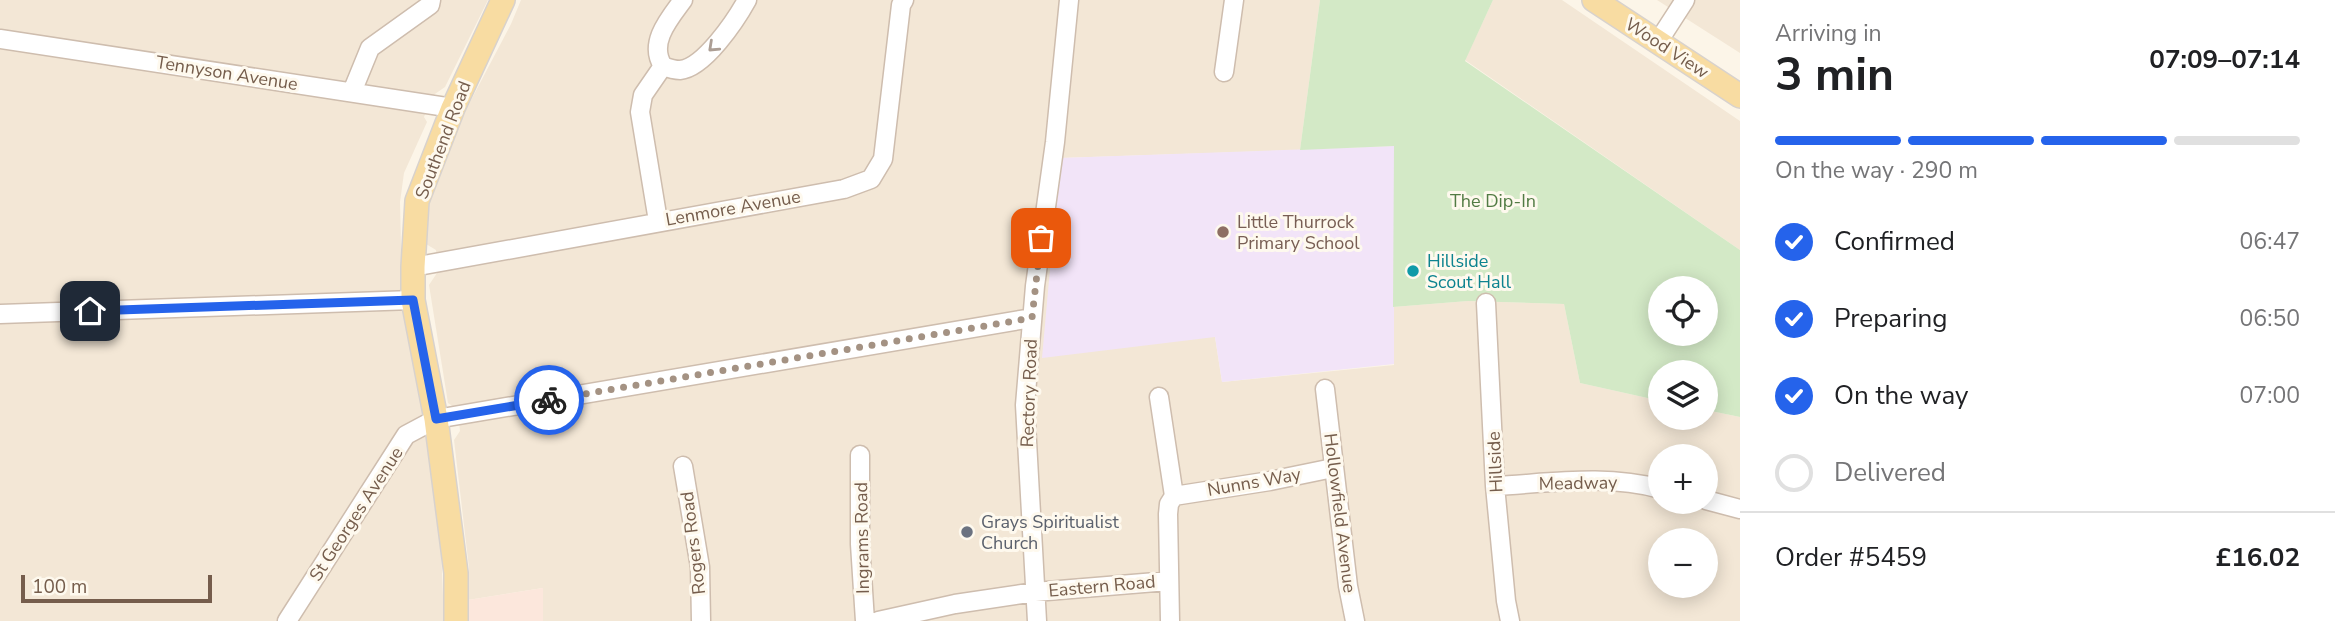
<!DOCTYPE html>
<meta charset="utf-8">
<style>
body{margin:0;font-family:"Nunito Sans",sans-serif;background:#f6f6f6;color:#202124;height:100vh;display:flex;flex-direction:column;font-size:26px;white-space:nowrap}
*{box-sizing:border-box;margin:0}
p{font-size:23px;color:#757577}
.icon{flex:none;width:38px;height:38px;fill:none;stroke:currentColor;stroke-width:2;stroke-linecap:round;stroke-linejoin:round}
.map{position:relative;flex:1;overflow:hidden}
.sheet{display:flex;flex-direction:column;background:#fff;width:595px}
.sheet>*{flex:none}
.controls{position:absolute;left:1648px;top:276px;display:grid;gap:14px}
.controls a{display:grid;place-items:center;width:70px;height:70px;border-radius:50%;background:#fff;box-shadow:0 4px 18px #0003;font-size:35px}
.scale{position:absolute;left:21px;bottom:18px;width:191px;box-sizing:border-box;padding-left:7px;border:4px solid #755d4c;border-top:0;font-size:19px;line-height:24px;white-space:nowrap;color:#755d4c;-webkit-text-stroke:5px #fef9ee;paint-order:stroke}
.pin{position:absolute;display:grid;place-items:center;width:60px;height:60px;color:#fff;margin:-30px;border-radius:14px;box-shadow:0 4px 10px #0006}
.courier{position:absolute;display:grid;place-items:center;width:70px;height:70px;margin:-35px;border:5px solid #2563eb;border-radius:50%;background:#fff;color:#222;box-shadow:0 2px 9px #0007}
.summary em{font-style:normal;font-weight:700}
.summary div{display:flex;flex-direction:column-reverse}
.summary{display:flex;align-items:center;justify-content:space-between;height:119px;padding:0 35px}
h1{font-size:46px;font-weight:700;line-height:52px}
.bar{display:grid;grid-template-columns:repeat(4,1fr);gap:10px 7px;align-content:center;height:84px;padding:0 35px}
.bar i{height:9px;border-radius:5px;background:#e0e0e0}
.bar .selected{background:#2563eb}
.bar p{grid-column:span 4}
.line{display:flex;align-items:center;gap:18px;padding:0 35px;border-top:2px solid #e0e0e0}
.line div{flex:1}
ol{padding:0 35px;list-style:none}
li{display:flex;align-items:center;gap:21px;height:77px}
li p{margin-inline-start:auto}
li .icon{padding:7px;border-radius:50%;background:#2563eb;color:#fff;stroke-width:4}
li:last-child{color:#757577}
li i{width:38px;height:38px;border:4px solid #e0e0e0;border-radius:50%}
main{display:flex;flex:1;min-height:0}
.map>svg:first-child{display:block}
.residential{fill:#f3e7d6;fill-rule:evenodd}
.commercial{fill:#fce7dc}
.education{fill:#f2e4f8}
.green{fill:#d3e9c6;fill-rule:evenodd}
.lines{fill:none;stroke-linecap:round;stroke-linejoin:round}
.minor-casing{stroke:#cebdae;stroke-width:21}
.major-casing{stroke:#d8d2cd;stroke-width:26}
.minor{stroke:#fff;stroke-width:18}
.major{stroke:#f8dca2;stroke-width:23}
.oneway{stroke:#ac9e94}
.done{stroke:#a49283;stroke-width:7;stroke-dasharray:0 12.6}
.route{stroke:#2563eb;stroke-width:9}
.education-dot{fill:#8d6e63;stroke:#fef9ee;stroke-width:2.5}
.culture-dot{fill:#0f9aa8;stroke:#fef9ee;stroke-width:2.5}
.worship-dot{fill:#6b7280;stroke:#fef9ee;stroke-width:2.5}
.labels{text-anchor:middle;dominant-baseline:central;stroke-width:6;stroke-linejoin:round;paint-order:stroke}
.street-label{font-size:18px;fill:#755d4c;stroke:#fef9ee}
.park-label{font-size:18px;fill:#527b44;stroke:#fef9ee}
.education-label{font-size:18px;fill:#785e54;stroke:#fef9ee;text-anchor:start}
.culture-label{font-size:18px;fill:#0d838f;stroke:#fef9ee;text-anchor:start}
.worship-label{font-size:18px;fill:#5b616d;stroke:#fef9ee;text-anchor:start}
</style>
<main>
<div class="map">
<svg width="1740" height="621" viewBox="0 0 1740 621">
<rect width="100%" height="100%" fill="#fcf5e8"/>
<path class="residential" d="M0,0H488L445,87L432,96L424,117L427,122L404,173L400,202L402,290L419,383L441,546L444,621H0Z
M521,0H1320L1300,150L1060,158L1215,337L1222,382L1394,365L1393,307L1468,301L1564,304L1580,383L1661,401V418H1706V410L1740,417V621H543V588L468,600L469,568L454,440L460,431L458,410L448,403L429,285L437,273L436,250L426,244V199L460,121L511,24ZM1661,457H1706V502H1661ZM1661,541H1706V586H1661Z
M1493,0H1562L1740,121V250L1465,60Z
M1657,0H1740V53Z"/>
<path class="commercial" d="M543,588V621H467L468,600Z"/>
<path class="education" d="M1394,146V364L1222,382L1215,337L1042,358L1060,158Z"/>
<path class="green" d="M1320,0H1493L1465,61L1740,250V417L1706,410V373H1661V401L1580,383L1564,304L1468,301L1393,307L1394,146L1300,150ZM1661,289H1706V334H1661Z"/>
<g class="lines">
<defs>
<path id="minor" d="M683,0C669,19 648,43 663,66C668,68 674,70 680,70C704,68 736,20 747,0
M1665,31L1685,0
M0,39L453,108
M1224,72L1234,0
M352,92L370,48L430,5L431,0
M658,221L640,112L643,95L663,66
M413,267L844,189L871,179L883,159L901,5L904,0
M1486,303L1495,486L1506,601L1510,621
M0,314L413,300
M1325,389L1348,586L1355,621
M1159,397L1174,496L1169,504L1168,514L1170,621
M860,455V544L865,621
M683,466L700,567L701,621
M1495,486C1552,483 1605,474 1661,489
M1174,496L1270,481L1333,468
M1706,500L1740,509
M287,621L406,435L436,419L1032,318
M878,621L955,604L1035,592L1168,581
M1037,621L1025,405L1035,286L1055,142L1069,0"/>
<path id="major" d="M1594,0L1740,96
M456,621V573L436,419L413,300V267L417,201L453,108L503,0"/>
</defs>
<use href="#minor" class="minor-casing"/>
<use href="#major" class="major-casing"/>
<use href="#minor" class="minor"/>
<use href="#major" class="major"/>
</g>
<defs><path id="oneway-chevron" d="M-2-3.5L2.5 0L-2 3.5" fill="none" stroke-width="1.6" stroke-linecap="round" stroke-linejoin="round" transform="scale(1.75)"/></defs>
<use class="oneway" href="#oneway-chevron" transform="translate(713 47) rotate(137)"/>
<g class="lines">
<path class="done" d="M549,400L1032,318L1041,238"/>
<path class="route" d="M90,311L413,300L436,419L549,400"/>
</g>
<circle class="education-dot" cx="1223" cy="232" r="7"/>
<circle class="culture-dot" cx="1413" cy="271" r="7"/>
<circle class="worship-dot" cx="967" cy="532" r="7"/>
<g class="labels">
<g class="street-label">
<text transform="translate(1667 48) rotate(33)">Wood View</text>
<text transform="translate(227 73) rotate(9)">Tennyson Avenue</text>
<text transform="translate(443 140) rotate(-69)">Southend Road</text>
<text transform="translate(733 208) rotate(-10)">Lenmore Avenue</text>
<text transform="translate(1029 393) rotate(-88)">Rectory Road</text>
<text transform="translate(1495 462) rotate(-93)">Hillside</text>
<text transform="translate(1254 482) rotate(-10)">Nunns Way</text>
<text transform="translate(1578 483) rotate(-1)">Meadway</text>
<text transform="translate(1340 513) rotate(83)">Hollowfield Avenue</text>
<text transform="translate(356 514) rotate(-57)">St Georges Avenue</text>
<text transform="translate(862 538) rotate(-91)">Ingrams Road</text>
<text transform="translate(693 543) rotate(-97)">Rogers Road</text>
<text transform="translate(1102 586) rotate(-5)">Eastern Road</text>
</g>
<g class="park-label">
<text x="1493" y="201">The Dip-In</text>
</g>
<g class="education-label">
<text x="1237" y="222">Little Thurrock<tspan x="1237" dy="21">Primary School</tspan></text>
</g>
<g class="culture-label">
<text x="1427" y="261">Hillside<tspan x="1427" dy="21">Scout Hall</tspan></text>
</g>
<g class="worship-label">
<text x="981" y="522">Grays Spiritualist<tspan x="981" dy="21">Church</tspan></text>
</g>
</g>
</svg>
<div class="controls">
<a><svg class="icon" aria-label="locate" viewBox="0 0 24 24"><circle cx="12" cy="12" r="6"/><path d="M12 2v4M12 18v4M2 12h4M18 12h4"/></svg></a>
<a><svg class="icon" aria-label="layers" viewBox="0 0 24 24"><path d="M12 4l9 5-9 5-9-5zM3 14l9 5 9-5"/></svg></a>
<a>+</a>
<a>−</a>
</div>
<div class="scale">100 m</div>
<div class="pin" style="left:1041px;top:238px;background:#ea580c"><svg class="icon" aria-label="bag" viewBox="0 0 24 24"><path d="M5 8h14l-1 12H6zM9 8a3 3 0 0 1 6 0"/></svg></div>
<div class="pin" style="left:90px;top:311px;background:#1f2937"><svg class="icon" aria-label="home" viewBox="0 0 24 24"><path d="M3 11l9-7 9 7M6 9v11h12V9"/></svg></div>
<div class="courier" style="left:549px;top:400px"><svg class="icon" aria-label="bike" viewBox="0 0 24 24"><circle cx="6" cy="16" r="4"/><circle cx="18" cy="16" r="4"/><path d="M6 16l4-8h5l3 8M10 8l3 8H6M13 5h3"/></svg></div>
</div>
<section class="sheet">
<div class="summary"><div><h1>3 min</h1><p>Arriving in</p></div><em>07:09–07:14</em></div>
<div class="bar"><i class="selected"></i><i class="selected"></i><i class="selected"></i><i></i><p>On the way · 290 m</p></div>
<ol>
<li><svg class="icon" aria-label="check" viewBox="0 0 24 24"><path d="M5 12l5 5 9-10"/></svg>Confirmed<p>06:47</p></li>
<li><svg class="icon" aria-label="check" viewBox="0 0 24 24"><path d="M5 12l5 5 9-10"/></svg>Preparing<p>06:50</p></li>
<li><svg class="icon" aria-label="check" viewBox="0 0 24 24"><path d="M5 12l5 5 9-10"/></svg>On the way<p>07:00</p></li>
<li><i></i>Delivered</li>
</ol>
<div class="line" style="height:91px"><div>Order #5459</div><b>£16.02</b></div>
</section>
</main>
